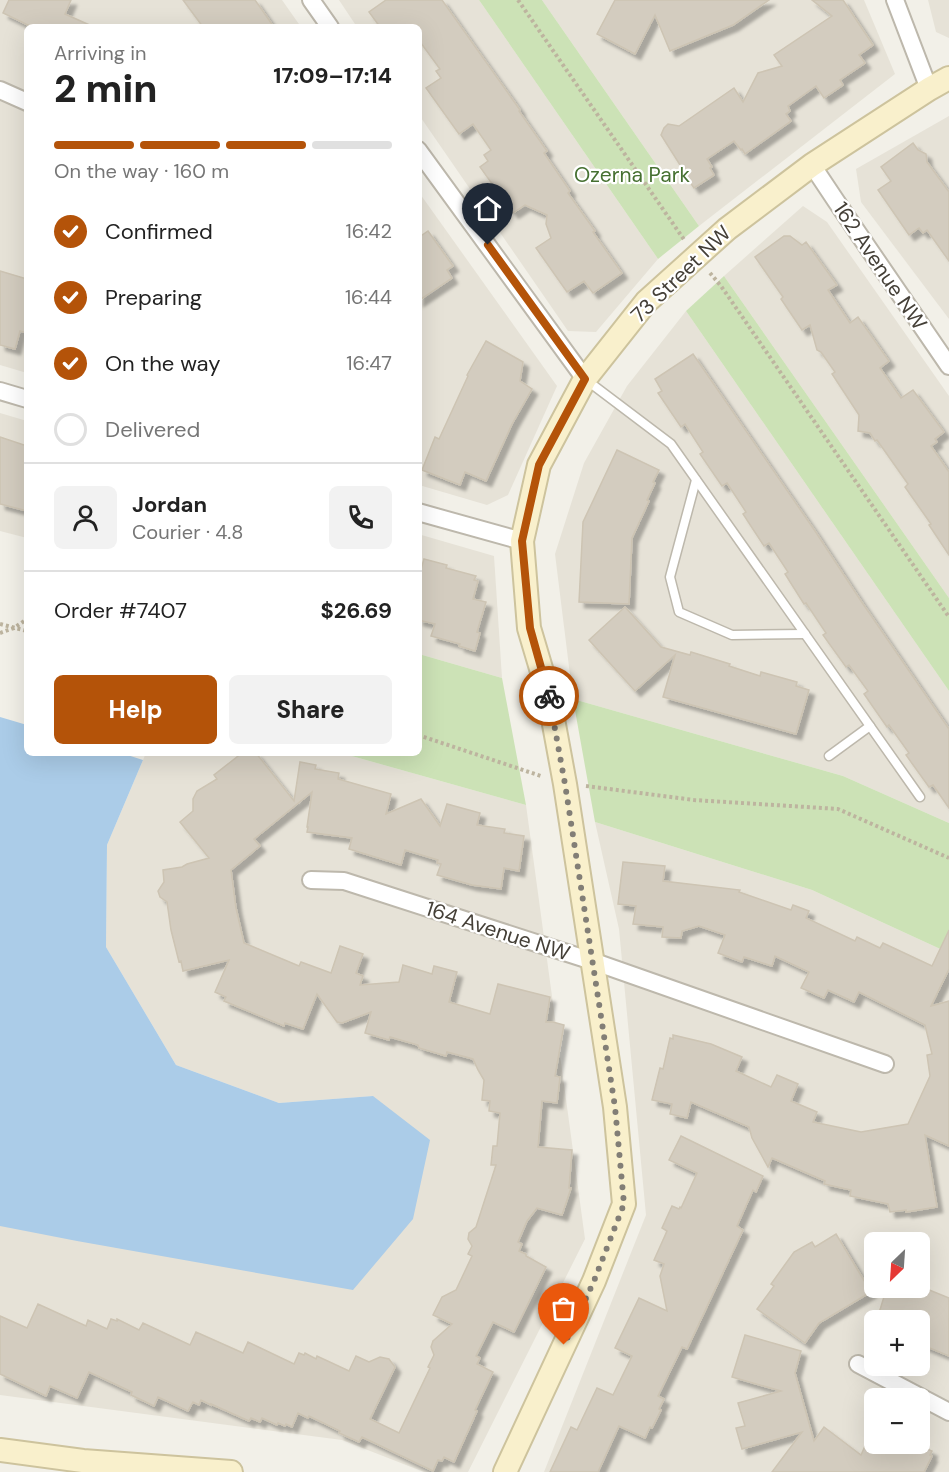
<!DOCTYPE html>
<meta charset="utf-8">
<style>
body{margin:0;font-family:"DM Sans",sans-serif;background:#f2f2f2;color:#222;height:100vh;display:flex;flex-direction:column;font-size:22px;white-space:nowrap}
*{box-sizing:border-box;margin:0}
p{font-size:20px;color:#767676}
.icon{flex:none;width:33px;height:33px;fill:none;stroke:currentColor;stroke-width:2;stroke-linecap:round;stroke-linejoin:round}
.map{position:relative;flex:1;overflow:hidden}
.drawer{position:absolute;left:24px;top:24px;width:398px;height:732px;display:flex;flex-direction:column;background:#fff;border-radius:9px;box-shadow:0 6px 24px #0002}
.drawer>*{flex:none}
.needle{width:39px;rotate:205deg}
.buttons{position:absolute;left:864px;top:1232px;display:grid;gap:12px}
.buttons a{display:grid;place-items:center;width:66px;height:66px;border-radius:9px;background:#fff;box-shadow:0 6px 24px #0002;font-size:30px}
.pin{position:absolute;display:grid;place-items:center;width:51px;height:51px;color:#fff;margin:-62px -26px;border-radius:50% 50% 50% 0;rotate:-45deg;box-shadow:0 0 6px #0007}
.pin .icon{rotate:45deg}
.courier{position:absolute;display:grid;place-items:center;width:60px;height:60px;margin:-30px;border:4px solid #b45309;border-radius:50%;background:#fff;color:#222;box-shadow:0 2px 8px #0007}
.overview em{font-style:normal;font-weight:800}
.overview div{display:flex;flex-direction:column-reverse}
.overview{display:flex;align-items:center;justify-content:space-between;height:102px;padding:0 30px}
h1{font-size:39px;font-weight:800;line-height:45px}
.bar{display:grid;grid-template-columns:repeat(4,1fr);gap:9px 6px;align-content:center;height:72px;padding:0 30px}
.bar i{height:8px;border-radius:4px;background:#e0e0e0}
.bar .on{background:#b45309}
.bar p{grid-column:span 4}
.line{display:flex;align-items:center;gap:15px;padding:0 30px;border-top:2px solid #e0e0e0}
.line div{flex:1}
.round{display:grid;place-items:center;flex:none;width:63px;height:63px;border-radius:9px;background:#f2f2f2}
ol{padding:0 30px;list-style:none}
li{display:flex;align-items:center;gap:18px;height:66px}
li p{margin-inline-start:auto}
li .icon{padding:6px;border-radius:50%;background:#b45309;color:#fff;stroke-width:4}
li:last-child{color:#767676}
li i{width:33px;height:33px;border:3px solid #e0e0e0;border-radius:50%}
.primary-button{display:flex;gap:12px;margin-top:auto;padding:12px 30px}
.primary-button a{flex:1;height:69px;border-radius:9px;background:#b45309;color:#fff;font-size:24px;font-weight:800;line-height:69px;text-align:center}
.primary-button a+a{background:#f2f2f2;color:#222}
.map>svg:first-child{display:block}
</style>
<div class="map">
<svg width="949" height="1472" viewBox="0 0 949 1472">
<defs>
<filter id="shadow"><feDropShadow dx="5.5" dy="5.5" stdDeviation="1.5" flood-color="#0004"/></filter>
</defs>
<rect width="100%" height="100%" fill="#f2f0e8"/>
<g fill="#e6e2d7" fill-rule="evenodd">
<path d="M0 0H282L301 27H27V373L0 365Z"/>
<path d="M339 0H479L658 259 596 332 568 331 419 115 418 27H357Z"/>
<path d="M542 0H864L895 74 699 226Z"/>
<path d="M928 0H949V38L936 32Z"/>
<path d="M949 116V319L861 202 856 169Z"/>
<path d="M418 191 557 386 508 495 487 505 419 485Z"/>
<path d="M803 206 827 222 949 396V598L724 276Z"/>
<path d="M686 311 949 691V823L843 776 573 699 555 554 584 463 627 386Z"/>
<path d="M0 413 27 421V538L0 531Z"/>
<path d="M418 534 494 556 502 678 419 654Z"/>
<path d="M146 753H341L526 805 585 1239 468 1472H424L342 1440 0 1395V1225L373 1096 279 1103 176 1065 106 947 107 845Z"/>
<path d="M595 822 812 890 949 953V1472H544L646 1215 619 929ZM874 1242H920V1287H874ZM874 1320H920V1365H874ZM874 1398H920V1443H874Z"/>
</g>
<g fill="#cce2b6">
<path d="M479 0H542L699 226 658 259Z"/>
<path d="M724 276 949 598V691L686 311Z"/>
<path d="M419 654 502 678 526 805 341 753H418Z"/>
<path d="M573 699 843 776 949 823V953L812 890 595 822Z"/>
</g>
<path fill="#abcce8" d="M0 717 27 725V753H121L143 760 107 845 106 947 176 1065 279 1103 373 1096 430 1140 413 1219 353 1290 77 1241 0 1226Z"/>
<g fill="#d3ccbf" stroke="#cdc4b3" stroke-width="1.5" filter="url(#shadow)">
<path d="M9 0H71L65 14 94 27H32L3 13Z"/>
<path d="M183 0H255L274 27H203Z"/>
<path d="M386 0H442L520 110 519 111 547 151 544 153 570 191 568 193 595 231 593 232 622 273 593 293 584 281 567 292 536 248 551 238 546 224 547 215 525 205 513 213 480 167 488 161 484 155 491 150 473 124 459 134 426 88 441 78 436 71 440 69 418 39V27H380L369 12Z"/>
<path d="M615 0H769L733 25 670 51 655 15 635 54 597 34Z"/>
<path d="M812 0H843L873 45 859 55 865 63 840 80 843 85 824 98 816 86 788 106 790 111 786 114 791 121 745 154 742 149 741 150 734 141 707 159 712 167 710 168 714 175 694 188 681 169 682 168 661 135 664 128 668 124 679 126 734 88 743 102 758 73 782 66 774 55 832 16Z"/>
<path d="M913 143 918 150 926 154 927 162 949 192V261L927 230 923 233 919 228 909 235 878 190 891 181 881 167Z"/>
<path d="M428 231 453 266 447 270 452 278 418 301V238Z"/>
<path d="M784 236H790L802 245 806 242 837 285 828 290 850 323 858 317 889 361 880 368 901 398 913 390 944 432 935 439 937 442 931 446 949 472V555L929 525 931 524 905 487 908 484 877 440 875 441 870 433 858 431 859 415 832 374 835 372 821 352 817 350 810 325 802 330 781 299 783 297 755 257Z"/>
<path d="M0 271 27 279V333L20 331 15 349 0 345Z"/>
<path d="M486 341 523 362 520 381 532 389 512 424 486 481 465 472 460 485 422 470 435 437 439 439 468 376 467 375Z"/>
<path d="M693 354 815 531 861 601 949 729V808L933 785 929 787 906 755 909 753 889 725 887 727 864 694 868 691 849 665 846 667 823 635 826 633 806 603 804 604 785 574 788 572 769 543 764 546 743 514 746 512 727 483 722 486 700 454 703 452 685 424 681 427 658 393 662 391 655 379Z"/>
<path d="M0 437 27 446V511L0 504Z"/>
<path d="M617 450 659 470 653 482 655 483 647 500 649 501 632 538 629 604 579 602 583 522Z"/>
<path d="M424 559 447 565 446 568 476 576 474 580 478 581 473 599 486 602 477 632 480 633 475 651 459 646 460 644 431 636 435 624 418 620V580Z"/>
<path d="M625 607 661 647 690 655 691 652 730 664 729 666 760 676 761 672 797 682 796 686 809 690 796 734 663 697 675 655 635 691 589 640Z"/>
<path d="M242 753H256L294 801 300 762 316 765 315 769 339 773 338 779 391 794 386 814 421 799 440 826 447 804 480 813 477 825 505 829 504 833 524 836 519 871 504 868 501 889 472 885 437 875 441 864 437 863 438 860 405 850 401 865 349 849 352 838 307 832 308 827H307L312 792 254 839 260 846 231 870 236 908 244 943 299 966 301 962 331 973 340 946 363 954 356 973 363 976 360 985 399 982 403 965 432 974 434 966 457 972 449 1002 490 1014 498 984 550 997 546 1022H553L564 1025 555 1076 560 1077 557 1103 542 1101 538 1147 572 1150 569 1188H571L562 1215 537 1208 527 1221 518 1242 522 1244 519 1251 526 1254V1256L546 1267 514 1332 493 1322 476 1356 480 1358 477 1364 493 1372 475 1410 477 1411 454 1462 444 1457 442 1461 438 1460 433 1471 362 1437 359 1442 339 1433 340 1431 309 1416 308 1418 298 1413 292 1427 286 1424 285 1426 278 1423 277 1425 262 1418 260 1422 251 1418 249 1421 211 1404V1405L201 1400 199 1405 193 1402 188 1411 158 1397 154 1406 131 1395 132 1392 89 1372 77 1398 50 1386 46 1396 0 1374V1316L27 1328 38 1304 86 1326 88 1320 107 1329 111 1319 117 1321V1319L139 1330 143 1323 190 1345 196 1332 243 1353 248 1342 294 1364 299 1353 304 1355 305 1353 316 1359 317 1356 349 1371 356 1356 369 1362 380 1357 389 1359 395 1367 370 1419 399 1433 430 1368 428 1367 434 1355 431 1347 433 1341 452 1324 433 1315 442 1297 456 1290 472 1256 468 1254 472 1246 468 1239 469 1233 476 1227 496 1165H491L493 1146H497L500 1113 489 1111 490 1101 482 1100 484 1080 478 1070 473 1059 447 1052 446 1056 419 1048 418 1045 390 1037 389 1040 365 1033 371 1012 342 1023 337 1022 317 994 303 1029 285 1023 284 1026 224 1001 226 997 215 992 229 960 183 971 181 961 179 962 171 930 167 902 160 897 158 891 164 882 163 870 182 867 187 864 209 858 180 822 193 811V799L197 791 217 779 214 775Z"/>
<path d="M623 862 665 866 663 881 740 890 739 892 791 910 793 905 809 911 806 918 855 941 857 937 880 948 883 943 932 966 949 930V969L931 1006 949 1001V1146L925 1135 937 1207 906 1212V1210L890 1212 888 1204 850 1196 851 1190 824 1184 825 1181 772 1158 768 1167 752 1138 749 1127 691 1102 687 1118 670 1114 672 1104 652 1100 660 1068 663 1069 670 1038 673 1039V1035L711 1044 742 1057 736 1071 771 1087 777 1075 798 1084 791 1101 817 1112 813 1122 861 1132 908 1124 930 1076 927 1055 932 1054 925 1025 859 992 854 1002 828 990 824 998 801 988 809 972 775 956 772 966 744 957 742 962 718 953 725 935 699 926 682 931 681 938 662 937 663 927 633 924 636 906 618 904Z"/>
<path d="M681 1136 763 1176 756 1192 753 1190 737 1226 743 1230 687 1349 682 1347 658 1396 664 1399 659 1409 661 1410 652 1428 650 1427 645 1438 619 1426 598 1472H550L571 1427 577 1430 597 1388 613 1395 632 1356 615 1348 639 1298 667 1311 660 1276 664 1264 654 1260 667 1231 662 1228 672 1206 679 1209 680 1207 681 1208 697 1173 669 1160Z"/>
<path d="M836 1234 871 1292 819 1323 805 1343 757 1309 774 1286 771 1284 794 1252 812 1242 815 1247Z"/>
<path d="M887 1287H922L949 1298V1356L920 1344V1320H899L879 1313Z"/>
<path d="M745 1335 801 1351 795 1373 814 1441 824 1427 861 1455 865 1446 870 1448 874 1438V1443H885L904 1452 908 1443H914L932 1451 930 1455 932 1456 924 1472H772L802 1432 742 1449 736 1428 745 1426 738 1403 781 1391 732 1377Z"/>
</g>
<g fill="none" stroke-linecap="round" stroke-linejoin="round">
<g stroke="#bdb8ac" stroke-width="11">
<g id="lane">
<path d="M585 379 671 444 920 797"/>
<path d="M696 480 670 577 679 612 732 635 805 634"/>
<path d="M829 756 870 726"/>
</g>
</g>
<g stroke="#bdb8ac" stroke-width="20">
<g id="street">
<path d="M311 0 330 27"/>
<path d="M895 0 929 89"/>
<path d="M0 90 27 102"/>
<path d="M418 150 585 379"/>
<path d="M812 165 836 201 949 366"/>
<path d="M0 391 27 399"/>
<path d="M418 512 522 541"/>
<path d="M311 880 344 881 592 961 885 1064"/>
<path d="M858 1364 949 1412"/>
</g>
</g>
<g stroke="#cdc39d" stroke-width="26">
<g id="secondary">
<path d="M0 1450 83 1461 231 1472"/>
<path d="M505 1472 594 1281 624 1204 615 1107 565 784 548 692 529 628 522 541 539 465 585 379 646 302 727 229 812 165 929 89 949 78"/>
</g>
</g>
<g stroke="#bdb49f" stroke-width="4" stroke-dasharray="3 3" stroke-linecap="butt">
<path d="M518 0 685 241"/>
<path d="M710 273 721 286 949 617"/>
<path d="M0 624 27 631"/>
<path d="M0 633 14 628 27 619"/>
<path d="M418 735 541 776"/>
<path d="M586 786 694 800 838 809 949 858"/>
</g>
<use href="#lane" stroke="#fff" stroke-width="8"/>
<use href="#street" stroke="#fff" stroke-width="16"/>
<use href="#secondary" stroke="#f9f0cc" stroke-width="22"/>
</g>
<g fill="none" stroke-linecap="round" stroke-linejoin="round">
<path stroke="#827e76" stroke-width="6" stroke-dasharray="0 10.8" d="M549 696 565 784 615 1107 624 1204 594 1281 564 1345"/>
<path stroke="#b45309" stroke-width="8" d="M488 245 585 379 539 465 522 541 530 628 549 696"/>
</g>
<g text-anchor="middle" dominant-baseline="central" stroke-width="4.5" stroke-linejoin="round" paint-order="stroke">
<g font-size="21" fill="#467031" stroke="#fff">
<text x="632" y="175">Ozerna Park</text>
</g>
<g font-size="21" fill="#454038" stroke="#fff">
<text transform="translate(880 266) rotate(56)">162 Avenue NW</text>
<text transform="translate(681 274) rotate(-44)">73 Street NW</text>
<text transform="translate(498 931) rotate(18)">164 Avenue NW</text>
</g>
</g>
</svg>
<div class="buttons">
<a><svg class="needle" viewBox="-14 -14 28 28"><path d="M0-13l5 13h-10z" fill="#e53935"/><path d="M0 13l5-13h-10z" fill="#767676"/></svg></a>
<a>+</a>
<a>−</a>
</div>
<div class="pin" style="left:564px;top:1345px;background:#ea580c"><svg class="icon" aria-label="bag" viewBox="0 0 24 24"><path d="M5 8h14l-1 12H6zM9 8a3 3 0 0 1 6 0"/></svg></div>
<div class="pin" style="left:488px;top:245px;background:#1f2937"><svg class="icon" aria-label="home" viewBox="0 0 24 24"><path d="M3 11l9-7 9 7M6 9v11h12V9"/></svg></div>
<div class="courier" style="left:549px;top:696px"><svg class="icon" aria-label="bike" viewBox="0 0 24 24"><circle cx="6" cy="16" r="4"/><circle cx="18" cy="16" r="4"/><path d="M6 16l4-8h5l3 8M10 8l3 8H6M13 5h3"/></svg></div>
<section class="drawer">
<div class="overview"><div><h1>2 min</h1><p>Arriving in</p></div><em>17:09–17:14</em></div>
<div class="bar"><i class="on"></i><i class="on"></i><i class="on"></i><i></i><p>On the way · 160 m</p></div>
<ol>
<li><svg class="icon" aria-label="check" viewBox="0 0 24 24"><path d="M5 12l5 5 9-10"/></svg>Confirmed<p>16:42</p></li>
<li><svg class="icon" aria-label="check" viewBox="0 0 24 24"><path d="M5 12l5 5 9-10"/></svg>Preparing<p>16:44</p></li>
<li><svg class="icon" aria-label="check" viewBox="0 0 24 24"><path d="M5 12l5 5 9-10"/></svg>On the way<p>16:47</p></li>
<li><i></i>Delivered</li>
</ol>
<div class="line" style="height:108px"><a class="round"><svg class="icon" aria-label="person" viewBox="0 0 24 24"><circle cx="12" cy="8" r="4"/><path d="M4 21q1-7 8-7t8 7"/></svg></a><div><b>Jordan</b><p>Courier · 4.8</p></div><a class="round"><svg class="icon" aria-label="phone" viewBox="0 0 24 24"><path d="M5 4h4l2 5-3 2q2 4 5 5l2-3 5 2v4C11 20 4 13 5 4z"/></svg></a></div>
<div class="line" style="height:78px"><div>Order #7407</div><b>$26.69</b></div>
<div class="primary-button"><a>Help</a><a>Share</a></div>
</section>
</div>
